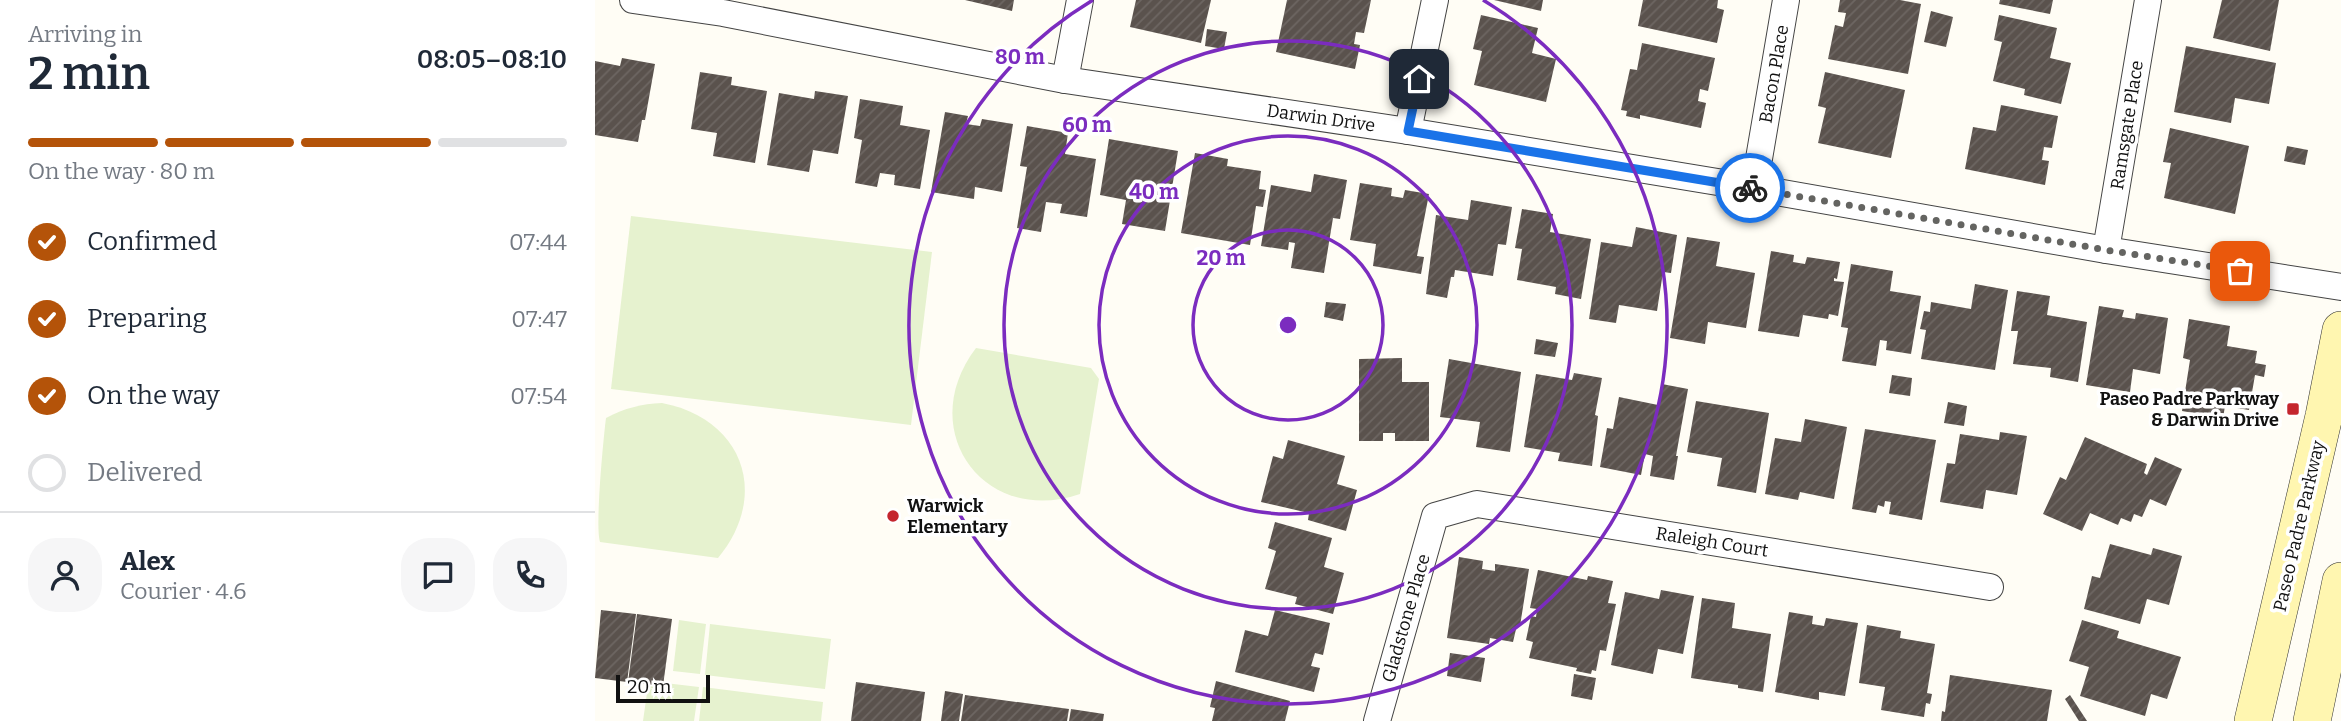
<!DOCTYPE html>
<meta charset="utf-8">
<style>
body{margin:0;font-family:Bitter,serif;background:#f6f6f7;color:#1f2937;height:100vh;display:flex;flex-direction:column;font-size:26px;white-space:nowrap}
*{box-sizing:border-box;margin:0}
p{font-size:23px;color:#747a83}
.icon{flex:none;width:38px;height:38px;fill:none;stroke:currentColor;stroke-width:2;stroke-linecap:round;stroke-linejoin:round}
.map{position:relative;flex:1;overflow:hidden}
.drawer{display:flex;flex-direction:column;background:#fff;width:595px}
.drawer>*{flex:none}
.scale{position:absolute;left:21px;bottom:18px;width:94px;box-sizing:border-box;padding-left:7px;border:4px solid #111;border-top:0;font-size:19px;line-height:24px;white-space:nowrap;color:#111;-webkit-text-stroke:5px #fff;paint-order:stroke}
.pin{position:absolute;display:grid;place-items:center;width:60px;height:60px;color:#fff;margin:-30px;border-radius:14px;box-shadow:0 4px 10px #0006}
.courier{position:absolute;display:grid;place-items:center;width:70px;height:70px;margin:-35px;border:5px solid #1a73e8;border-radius:50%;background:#fff;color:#222;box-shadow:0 2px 9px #0007}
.head em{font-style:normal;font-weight:600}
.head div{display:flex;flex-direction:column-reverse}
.head{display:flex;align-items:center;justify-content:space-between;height:119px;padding:0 28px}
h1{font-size:46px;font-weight:600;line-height:52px}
.bar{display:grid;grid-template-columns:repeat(4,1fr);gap:10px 7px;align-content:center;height:84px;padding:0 28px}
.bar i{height:9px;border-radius:5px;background:#e0e1e3}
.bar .active{background:#b45309}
.bar p{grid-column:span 4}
.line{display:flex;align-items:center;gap:18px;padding:0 28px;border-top:2px solid #e0e1e3}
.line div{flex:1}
.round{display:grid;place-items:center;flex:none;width:74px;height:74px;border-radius:28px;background:#f6f6f7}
ol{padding:0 28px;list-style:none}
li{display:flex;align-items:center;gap:21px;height:77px}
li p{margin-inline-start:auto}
li .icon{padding:7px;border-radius:50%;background:#b45309;color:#fff;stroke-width:4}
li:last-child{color:#747a83}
li i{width:38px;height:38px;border:4px solid #e0e1e3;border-radius:50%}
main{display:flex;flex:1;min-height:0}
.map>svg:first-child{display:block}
</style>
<main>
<section class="drawer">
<div class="head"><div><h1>2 min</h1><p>Arriving in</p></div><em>08:05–08:10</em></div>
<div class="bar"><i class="active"></i><i class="active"></i><i class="active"></i><i></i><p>On the way · 80 m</p></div>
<ol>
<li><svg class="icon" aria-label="check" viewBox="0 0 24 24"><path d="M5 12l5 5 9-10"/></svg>Confirmed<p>07:44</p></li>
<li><svg class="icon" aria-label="check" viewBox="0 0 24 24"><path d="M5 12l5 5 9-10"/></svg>Preparing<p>07:47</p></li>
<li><svg class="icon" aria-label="check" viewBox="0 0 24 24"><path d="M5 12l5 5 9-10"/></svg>On the way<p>07:54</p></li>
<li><i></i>Delivered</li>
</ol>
<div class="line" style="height:126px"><a class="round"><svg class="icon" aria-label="person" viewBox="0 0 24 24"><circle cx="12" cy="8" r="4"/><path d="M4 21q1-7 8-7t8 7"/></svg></a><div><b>Alex</b><p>Courier · 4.6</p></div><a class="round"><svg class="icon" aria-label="chat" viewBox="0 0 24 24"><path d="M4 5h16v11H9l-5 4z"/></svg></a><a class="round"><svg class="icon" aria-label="phone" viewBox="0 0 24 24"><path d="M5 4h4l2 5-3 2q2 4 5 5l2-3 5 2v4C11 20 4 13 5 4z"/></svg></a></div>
</section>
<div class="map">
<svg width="1746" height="721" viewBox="0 0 1746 721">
<defs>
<pattern id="building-hatch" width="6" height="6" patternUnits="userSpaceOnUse" patternTransform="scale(1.75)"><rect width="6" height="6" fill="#5a524d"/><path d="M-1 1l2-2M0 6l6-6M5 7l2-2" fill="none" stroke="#6d6662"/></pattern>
</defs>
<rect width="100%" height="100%" fill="#fffdf5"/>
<g fill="#e6f2cf">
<path d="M36 216 337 252 316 425 16 389Z"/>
<path d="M381 348 496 368 504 379 485 494C388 527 319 429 381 348Z"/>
<path d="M67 403C147 418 176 494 123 558L5 542C0 526 8 442 11 418 30 408 46 404 67 403Z"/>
<path d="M84 620 111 624 105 674 78 671Z"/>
<path d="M115 624 236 639 230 689 110 675Z"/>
<path d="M70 683 104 687 99 721H48L53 686 69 688Z"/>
<path d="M108 687 228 702 226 721H104Z"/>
</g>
<g fill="url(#building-hatch)">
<path d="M370 0H419L417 11Z"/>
<path d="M541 0H616L606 43 535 27Z"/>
<path d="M692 0H776L769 33 761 32 759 44 765 45 760 69 681 52Z"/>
<path d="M899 0H948L946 11Z"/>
<path d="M1048 0H1123L1122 8 1129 10 1122 43 1043 26Z"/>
<path d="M1245 0H1305L1326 4 1313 74 1233 59 1240 25 1248 27 1251 13 1243 12Z"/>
<path d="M1405 0H1458L1455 14 1404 4Z"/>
<path d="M1627 0H1684L1675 51 1618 38Z"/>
<path d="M1336 11 1358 17 1351 47 1329 42Z"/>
<path d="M886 15 943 28 937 53 961 59 951 102 879 85 887 51 878 49Z"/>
<path d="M1404 15 1462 28 1455 58 1476 63 1466 104 1429 95 1430 89 1398 81 1407 42 1399 40Z"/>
<path d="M612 29 632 32 629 49 610 46Z"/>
<path d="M1047 43 1120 58 1113 91 1105 89 1103 101 1111 103 1106 128 1045 115V119L1031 116 1032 111 1026 110 1035 69 1042 70Z"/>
<path d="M1591 46 1681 63 1674 104 1640 98 1636 123 1579 112Z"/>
<path d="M27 58 60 64 50 120H47L43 142 0 135V61L25 66Z"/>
<path d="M105 72 137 77 136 85 172 91 160 163 118 156 122 133 96 129Z"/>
<path d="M1230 72 1310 90 1296 158 1223 143 1231 108 1223 106Z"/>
<path d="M220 91 253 96 243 154 218 150 214 172 172 165 184 93 219 99Z"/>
<path d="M265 99 308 106 305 125 335 130 325 189 299 185 300 175 285 173 282 187 260 183 267 140 259 138Z"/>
<path d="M1406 105 1463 116 1457 148 1449 147 1447 160 1454 161 1450 185 1370 169 1378 127 1401 131Z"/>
<path d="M350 112 373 116 371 124 385 126 387 119 418 124 407 192 380 187 379 199 336 192Z"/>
<path d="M432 126 473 133 470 154 501 159 492 217 465 213 467 204 451 202 446 232 422 228 432 167 425 166Z"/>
<path d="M1575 128 1654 146 1640 214 1569 198 1576 163 1568 162Z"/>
<path d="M514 139 583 151 570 231 527 224 531 200 505 195Z"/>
<path d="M1692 146 1713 150 1710 165 1689 161Z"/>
<path d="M600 153 633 159 632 166 666 171 664 189 671 190 668 207 661 206 655 245 586 233Z"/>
<path d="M719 174 752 180 745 219 738 218 729 273 696 268 700 243 694 242 693 250 666 246 676 185 716 192Z"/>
<path d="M765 183 797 188 796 196 808 198 810 190 834 194 822 256 829 257 826 274 778 266 781 244 755 240Z"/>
<path d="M876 200 917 207 911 245 903 244 898 276 860 270 859 277H856L852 298 831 294 841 215 873 220Z"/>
<path d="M927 209 958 214 955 232 996 239 986 299 960 294 961 287 922 280 927 249 920 248Z"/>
<path d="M1041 227 1082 235 1076 273 1068 272 1062 311 1024 305 1021 323 994 319 1006 242 1037 247Z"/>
<path d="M1092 237 1125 242 1121 266 1160 273 1151 328 1113 322 1110 344 1075 338Z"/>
<path d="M1176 251 1199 255 1198 262 1210 264 1212 257 1245 262 1242 279 1239 278V281L1249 282 1243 316 1234 314 1233 319 1208 315 1204 337 1163 331Z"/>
<path d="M1256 264 1298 271 1295 291 1326 296 1316 354 1291 350 1292 341 1285 340 1281 366 1247 361 1253 328 1246 327Z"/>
<path d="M1380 284 1413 290 1400 370 1326 359 1331 330 1325 329 1329 311 1335 312 1336 302 1376 309Z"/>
<path d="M1422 291 1455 296 1452 315 1492 322 1483 382 1455 377 1456 368 1418 364 1423 331H1416Z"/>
<path d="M731 302 751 304 748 321 729 317Z"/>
<path d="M1504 306 1529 310 1527 317 1540 319 1541 313 1573 318 1565 374 1538 369 1535 392 1491 385Z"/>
<path d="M1594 319 1635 326 1632 346 1662 351 1660 363 1671 365 1669 377 1660 375 1654 410 1630 406 1628 418 1587 411 1595 360 1588 358Z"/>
<path d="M941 339 963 343 960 357 939 354Z"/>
<path d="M807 358V382H834V441H800V433H788V441H764V359Z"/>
<path d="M854 359 926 372 915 452 881 447 885 422 845 417Z"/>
<path d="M979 373 1007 378 1000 415 1003 416 997 466 963 461 965 453 929 447 941 374 977 380Z"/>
<path d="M1297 375 1317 378 1315 396 1294 393Z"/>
<path d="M1067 384 1093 389 1081 456H1083L1079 480 1055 476 1058 456 1050 454 1046 475 1005 467 1012 428 1018 429 1024 397 1063 405Z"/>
<path d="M1101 401 1174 413 1161 493 1122 486 1127 458 1092 452Z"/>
<path d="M1353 402 1372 406 1369 426 1349 423Z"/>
<path d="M1210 419 1252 427 1239 499 1205 492 1203 500 1170 494 1180 438 1206 442Z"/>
<path d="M1270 429 1341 440 1327 520 1294 514 1296 502 1290 501 1289 507 1283 505 1281 513 1257 509Z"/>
<path d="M1405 432 1432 436 1422 495 1391 490 1388 509 1345 502 1352 463 1360 464 1365 434 1404 440Z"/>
<path d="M1490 437 1552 464 1549 473 1552 475 1560 457 1587 469 1571 506 1555 499 1547 517 1539 514 1536 522 1526 518 1523 525 1495 513 1487 531 1448 514 1465 477 1471 480Z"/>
<path d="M693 440 750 456 742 484 762 490 751 531 713 520 714 513 666 502 678 456 688 459Z"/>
<path d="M680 522 737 538 729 567 749 573 738 614 700 604 702 597 670 589 681 551 673 548Z"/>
<path d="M1515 544 1556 555 1558 548 1587 556 1574 605 1552 599 1545 624 1489 609 1497 576 1505 578Z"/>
<path d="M864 557 888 561 887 569 900 571V564L934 569 925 626 922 625 918 642 895 638 894 644 852 638Z"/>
<path d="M943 570 992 580 993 576 1018 581 1013 603 1021 604 1011 651 1005 650 1001 671 997 670 996 674 981 671 982 668 934 658 938 642 931 640 936 616 941 617 942 609 935 608Z"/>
<path d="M1066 590 1099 596 1088 654 1063 649 1058 674 1016 665 1030 592 1064 599Z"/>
<path d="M1107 598 1140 603 1137 628 1176 634 1168 692 1143 688V685L1096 678Z"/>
<path d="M6 610 41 614 32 682 0 678Z"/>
<path d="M680 610 735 623 728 655 720 653 716 666 725 668 719 692 640 672 650 630 673 636Z"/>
<path d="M1194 612 1218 616 1217 624 1229 626 1231 618 1263 623 1250 696 1224 692V700L1180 692Z"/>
<path d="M42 614 77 619 68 686 33 682Z"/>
<path d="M1487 620 1524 631 1522 638 1586 657 1572 699 1556 694 1550 716 1485 696 1494 667 1474 661Z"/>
<path d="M1272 625 1306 631 1305 638 1340 644 1332 693 1337 694 1335 704 1331 703 1329 717 1286 710 1290 687 1264 683Z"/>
<path d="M855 653 890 658 886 682 852 676Z"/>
<path d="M979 674 1001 678 997 700 976 696Z"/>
<path d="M1355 675 1457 690 1452 721H1346L1347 711 1350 712Z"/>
<path d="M621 681 695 701 690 721H617L620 708 615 707Z"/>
<path d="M261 682 330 692 326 721H256Z"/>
<path d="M350 691 368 694 364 721H346Z"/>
<path d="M370 695 474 709 472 721H366Z"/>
<path d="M1475 695 1492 721H1484L1470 699Z"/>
<path d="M476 709 509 714 508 721H474Z"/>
</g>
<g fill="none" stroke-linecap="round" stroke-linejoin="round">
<g stroke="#444" stroke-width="28">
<g id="street">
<path d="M38 0 128 13 470 80 813 131 1159 188 1511 250 1746 287"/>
<path d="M470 80 485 0"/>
<path d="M813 131 840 0"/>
<path d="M1159 188 1191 0"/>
<path d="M1511 250 1553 0"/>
<path d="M782 721 840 516 882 504 1395 587"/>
</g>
</g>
<g stroke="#333" stroke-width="38">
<g id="secondary">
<path d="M1658 721 1729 416 1746 330"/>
<path d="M1717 721 1746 581"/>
</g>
</g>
<use href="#street" stroke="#fff" stroke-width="26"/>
<use href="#secondary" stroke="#fff6b0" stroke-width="37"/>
</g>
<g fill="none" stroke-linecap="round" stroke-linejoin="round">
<path stroke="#646461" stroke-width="7" stroke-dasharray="0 12.6" d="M1155 188 1511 250 1645 271"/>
<path stroke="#1a73e8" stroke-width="9" d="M824 79 813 131 1155 188"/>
</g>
<g fill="none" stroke="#7b2cbf" stroke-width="3.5">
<circle cx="693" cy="325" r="95"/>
<circle cx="693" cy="325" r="189"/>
<circle cx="693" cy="325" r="284"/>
<path d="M888 0A379 379 0 1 1 498 0"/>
</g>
<g fill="#c4262e" stroke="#fff" stroke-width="2.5">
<rect x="1691" y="402" width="14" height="14" rx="3.5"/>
<circle cx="298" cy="516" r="7"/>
</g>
<g text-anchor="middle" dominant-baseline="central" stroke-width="7" stroke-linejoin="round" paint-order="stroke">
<g font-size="18" fill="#111" stroke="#fff">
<text transform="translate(1179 74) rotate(-80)">Bacon Place</text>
<text transform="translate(726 118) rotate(8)">Darwin Drive</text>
<text transform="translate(1532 125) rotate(-81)">Ramsgate Place</text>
<text transform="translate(1704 526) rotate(-77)">Paseo Padre Parkway</text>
<text transform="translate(1117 542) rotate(9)">Raleigh Court</text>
<text transform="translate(811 618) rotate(-74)">Gladstone Place</text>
</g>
<g font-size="18" font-weight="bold" fill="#111" stroke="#fff" text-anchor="end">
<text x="1684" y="399">Paseo Padre Parkway<tspan x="1684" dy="21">&amp; Darwin Drive</tspan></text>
<text x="312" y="506" text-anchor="start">Warwick<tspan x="312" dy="21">Elementary</tspan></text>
</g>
</g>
<circle cx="693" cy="325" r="10" fill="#7b2cbf" stroke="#fff" stroke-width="3.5"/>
<g font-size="21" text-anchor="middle" font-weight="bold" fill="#7b2cbf" stroke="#fff" stroke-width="7" stroke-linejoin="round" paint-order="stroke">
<text x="425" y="64">80 m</text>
<text x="492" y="132">60 m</text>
<text x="559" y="199">40 m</text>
<text x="626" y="265">20 m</text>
</g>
</svg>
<div class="scale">20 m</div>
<div class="pin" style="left:1645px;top:271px;background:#ea580c"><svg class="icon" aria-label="bag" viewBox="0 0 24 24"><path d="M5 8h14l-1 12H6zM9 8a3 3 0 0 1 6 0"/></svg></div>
<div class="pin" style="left:824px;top:79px;background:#1f2937"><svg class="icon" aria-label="home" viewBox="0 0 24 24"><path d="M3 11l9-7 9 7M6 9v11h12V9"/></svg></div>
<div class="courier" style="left:1155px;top:188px"><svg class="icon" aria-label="bike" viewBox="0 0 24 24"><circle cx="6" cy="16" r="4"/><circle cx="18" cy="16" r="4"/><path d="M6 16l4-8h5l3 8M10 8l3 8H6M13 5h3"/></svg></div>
</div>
</main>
